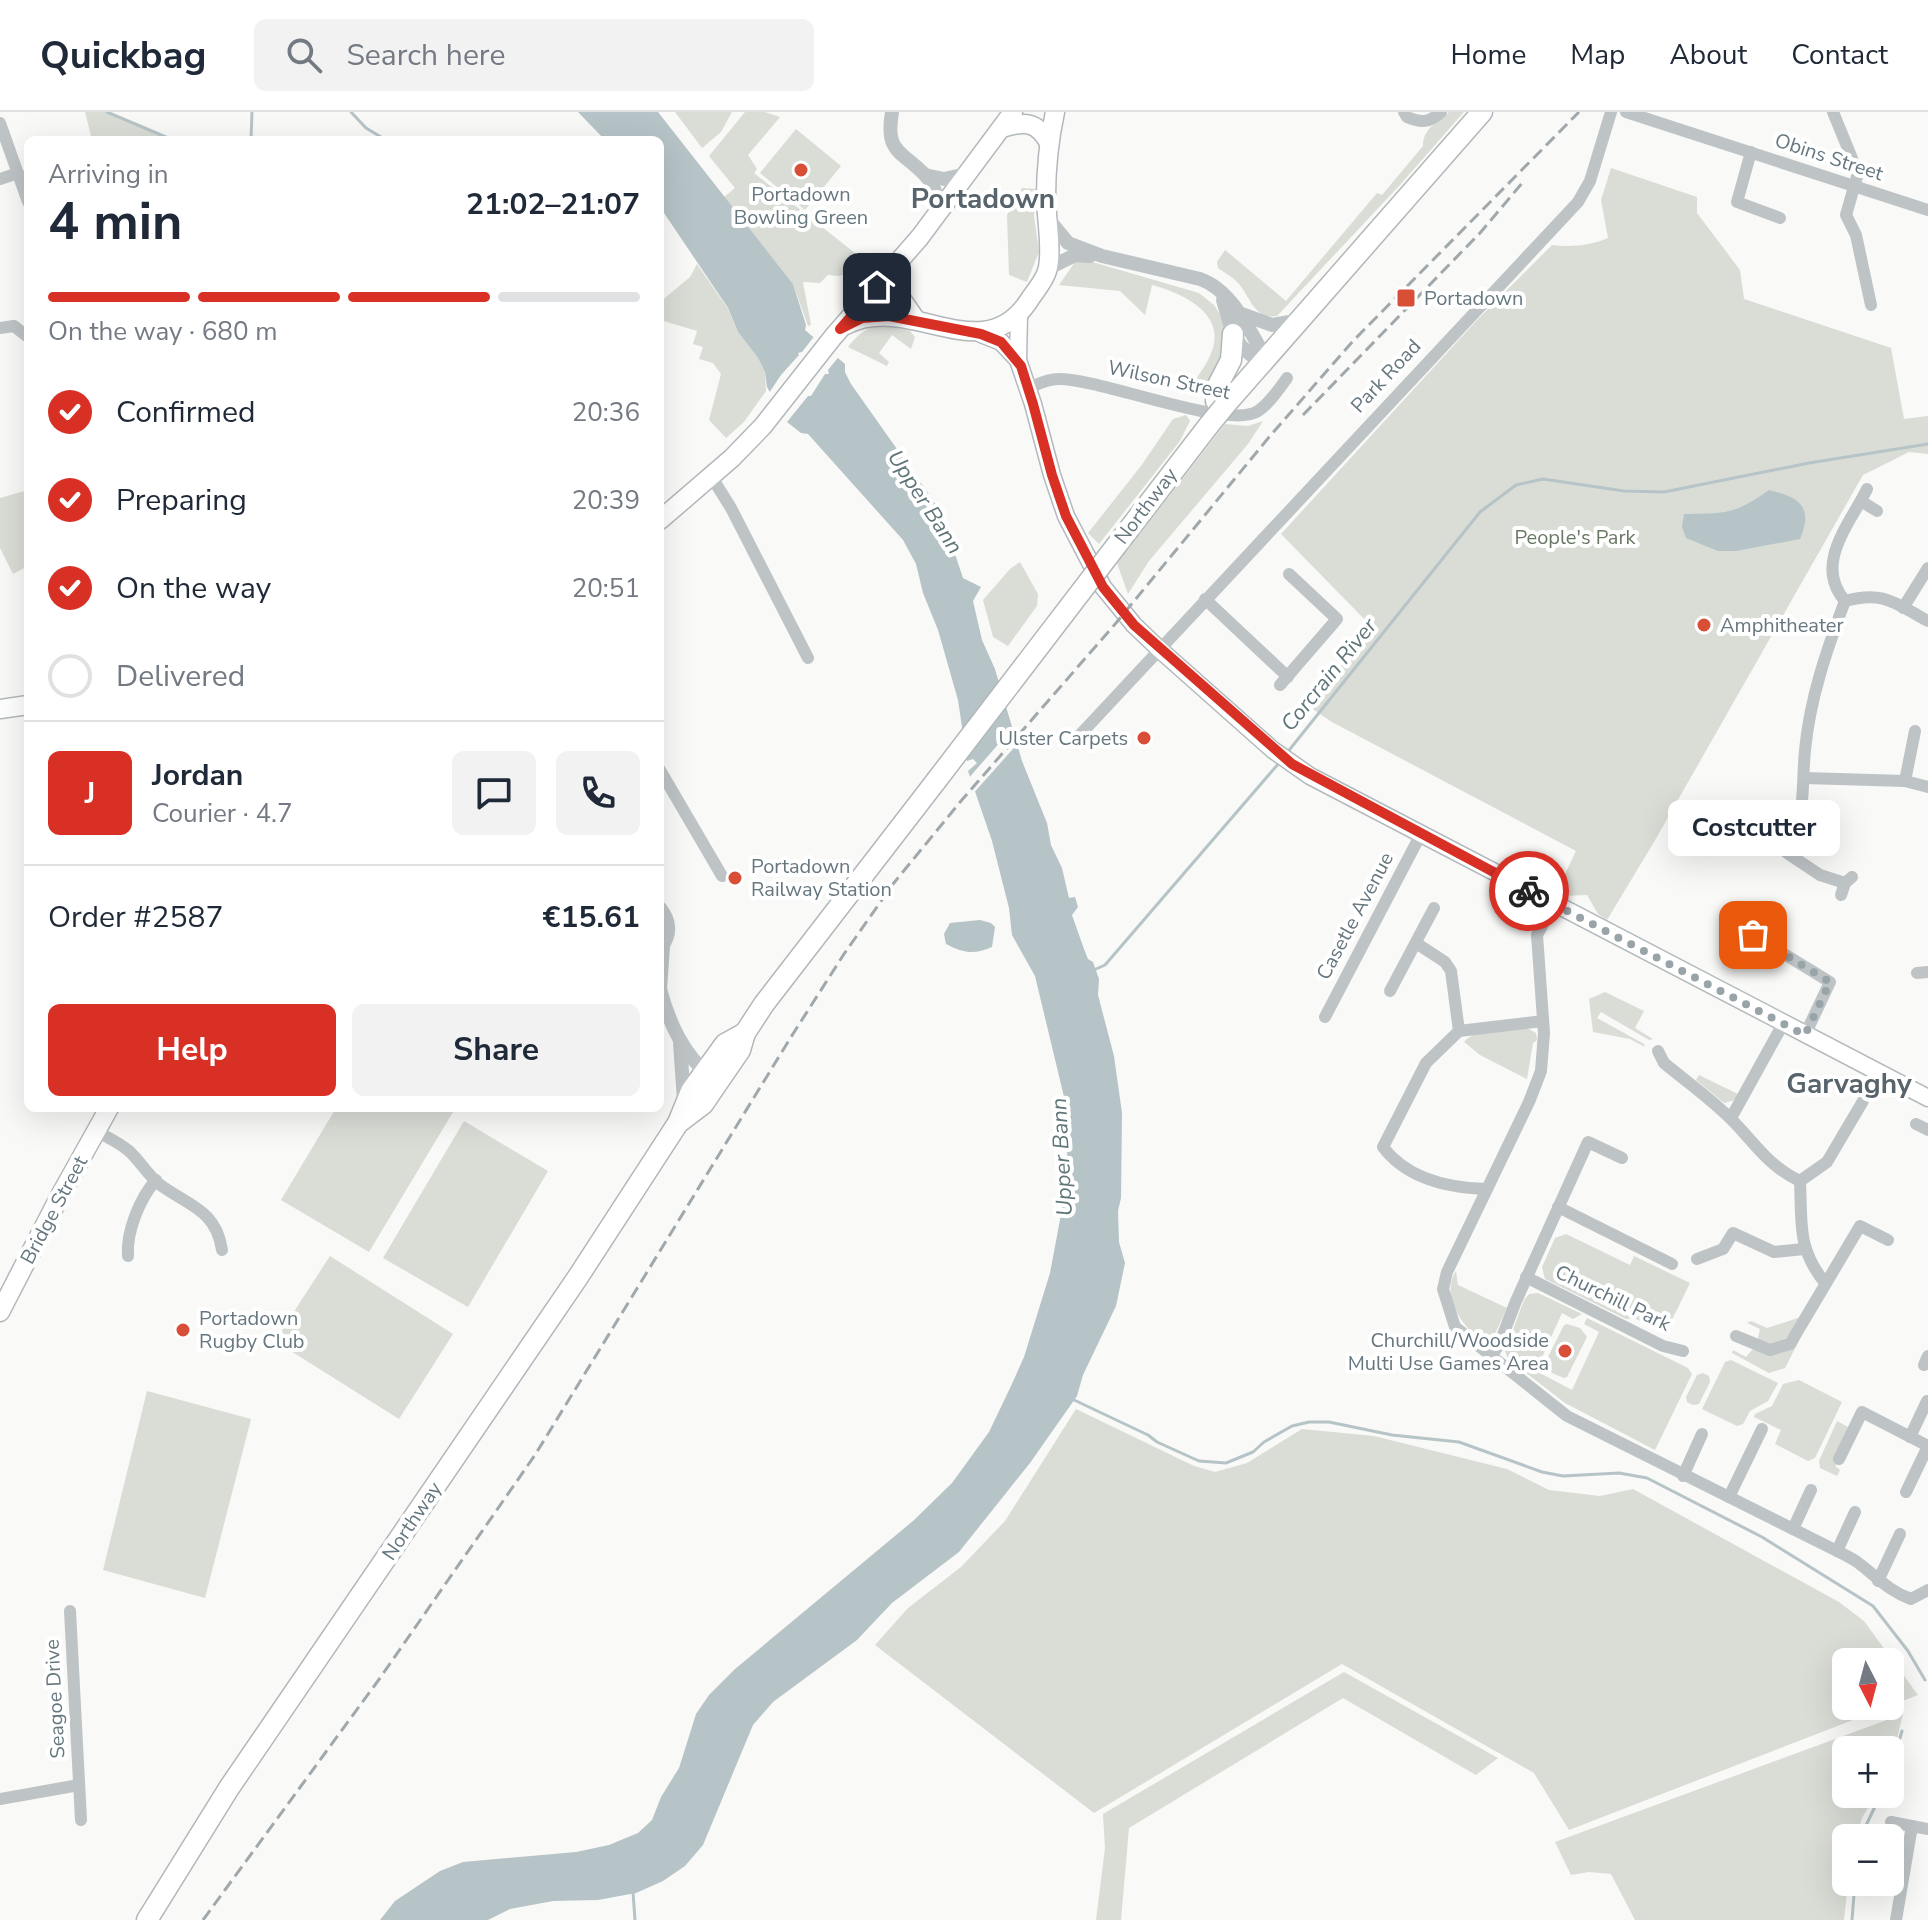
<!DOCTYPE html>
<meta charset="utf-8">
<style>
body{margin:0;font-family:"Nunito Sans",sans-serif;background:#f2f2f3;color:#1f2937;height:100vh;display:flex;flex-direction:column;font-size:30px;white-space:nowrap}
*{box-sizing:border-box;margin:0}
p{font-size:26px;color:#747a83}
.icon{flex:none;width:44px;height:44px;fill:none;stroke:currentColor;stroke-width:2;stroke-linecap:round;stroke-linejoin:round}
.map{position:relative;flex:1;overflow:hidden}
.side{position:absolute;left:24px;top:24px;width:640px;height:976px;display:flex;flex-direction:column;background:#fff;border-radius:12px;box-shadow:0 8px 32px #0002}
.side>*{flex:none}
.needle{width:52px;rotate:174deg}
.fabs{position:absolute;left:1832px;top:1536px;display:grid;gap:16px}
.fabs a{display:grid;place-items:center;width:72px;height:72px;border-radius:12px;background:#fff;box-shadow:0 8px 32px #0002;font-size:40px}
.pin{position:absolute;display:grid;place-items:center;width:68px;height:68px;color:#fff;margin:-34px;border-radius:16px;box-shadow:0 4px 12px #0006}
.courier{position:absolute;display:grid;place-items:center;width:80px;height:80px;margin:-40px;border:6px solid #d93025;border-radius:50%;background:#fff;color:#222;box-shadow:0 2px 10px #0007}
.bubble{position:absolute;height:56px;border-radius:12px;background:#fff;box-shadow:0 8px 32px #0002;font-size:26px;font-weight:700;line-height:56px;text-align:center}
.head em{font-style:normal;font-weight:700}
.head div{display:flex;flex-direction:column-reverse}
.head{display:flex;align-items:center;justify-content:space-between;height:136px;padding:0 24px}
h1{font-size:52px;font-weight:700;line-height:60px}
.bar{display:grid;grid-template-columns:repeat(4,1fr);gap:12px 8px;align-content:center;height:96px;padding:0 24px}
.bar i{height:10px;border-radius:6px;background:#e0e1e3}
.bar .selected{background:#d93025}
.bar p{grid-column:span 4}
.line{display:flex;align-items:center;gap:20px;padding:0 24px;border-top:2px solid #e0e1e3}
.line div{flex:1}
.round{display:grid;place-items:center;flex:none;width:84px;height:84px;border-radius:12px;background:#f2f2f3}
ol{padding:0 24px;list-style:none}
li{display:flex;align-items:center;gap:24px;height:88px}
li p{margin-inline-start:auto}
li .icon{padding:8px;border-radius:50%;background:#d93025;color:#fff;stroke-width:4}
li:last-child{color:#747a83}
li i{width:44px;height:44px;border:4px solid #e0e1e3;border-radius:50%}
.cta{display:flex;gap:16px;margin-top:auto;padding:16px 24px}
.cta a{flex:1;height:92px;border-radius:12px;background:#d93025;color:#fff;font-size:32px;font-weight:700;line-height:92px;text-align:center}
.cta a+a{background:#f2f2f3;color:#1f2937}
header{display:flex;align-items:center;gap:48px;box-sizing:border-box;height:112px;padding:0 40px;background:#fff;border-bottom:2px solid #e0e1e3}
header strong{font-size:38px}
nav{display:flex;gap:44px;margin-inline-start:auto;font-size:28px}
.search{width:560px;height:72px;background:#f2f2f3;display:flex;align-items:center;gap:20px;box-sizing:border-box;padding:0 28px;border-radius:12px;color:#747a83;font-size:30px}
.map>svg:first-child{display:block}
</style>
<header>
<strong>Quickbag</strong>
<div class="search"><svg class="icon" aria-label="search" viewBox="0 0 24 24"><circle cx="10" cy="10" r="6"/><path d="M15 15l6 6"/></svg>Search here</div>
<nav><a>Home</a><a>Map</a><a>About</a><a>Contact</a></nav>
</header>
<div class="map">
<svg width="1928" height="1808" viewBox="0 0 1928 1808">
<rect width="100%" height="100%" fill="#f9f9f7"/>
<g fill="#d9ddd6">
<path d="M85 0H107L173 28H92Z"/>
<path d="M675 0H732L721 20 702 36Z"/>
<path d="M745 0H765L780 5 748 43 757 57 754 61 875 157 865 164 856 162 853 156 840 164 828 163 820 171 803 170 811 213 808 214 793 172 724 85 735 76 709 44Z"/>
<path d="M1449 0H1464L1399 74 1277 204C1255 208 1251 187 1239 172 1233 165 1225 161 1218 156L1217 150 1225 138 1286 189 1377 81 1382 83 1423 34C1423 15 1438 11 1449 0Z"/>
<path d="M796 17 841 54 805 98 760 61Z"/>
<path d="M1611 56 1697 85V101L1740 158 1744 187 1891 236 1904 307 1928 304V342L1909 340 1863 363 1654 730 1607 808 1598 802 1587 783 1563 784 1556 781 1576 739 1332 610 1308 594 1372 515 1281 422 1478 207 1552 133C1572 135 1589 134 1608 126L1601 88Z"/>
<path d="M1022 76 1037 77 1034 103 1039 140 1027 170 1009 163 1007 103Z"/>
<path d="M1089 149 1199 181 1214 193 1225 210 1229 224 1214 275 1206 286 1190 277C1196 266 1205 255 1210 244 1230 203 1183 181 1152 173L1145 203 1120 179 1059 173 1075 150Z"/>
<path d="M697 152 728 197 738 220 758 246 765 260 766 279 744 310 726 326 709 308 721 262 713 251 699 247 703 235 693 232 697 219 664 209 660 222V190L690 165Z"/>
<path d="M884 213 910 219 915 225 911 237 892 223 879 241 889 250 887 254 848 235C858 222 868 214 884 213Z"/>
<path d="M1186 303 1190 309 1180 329 1099 432 1088 421 1141 354 1173 307Z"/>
<path d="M1263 309 1248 332 1149 449 1128 482 1117 451 1225 312 1248 314Z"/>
<path d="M28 378V454L13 462 0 436V386Z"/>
<path d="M1020 450 1038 482 1037 494 1008 534 993 525 983 488 1010 457Z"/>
<path d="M1605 880 1644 899 1635 916 1653 927 1649 928 1601 900 1597 906 1644 932 1645 935 1630 927 1593 920 1589 887Z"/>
<path d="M1527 916 1536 921 1537 928 1533 931 1527 967 1480 943 1464 930C1475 916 1509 918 1527 916Z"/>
<path d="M1699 963 1738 982 1735 988 1724 991 1696 968Z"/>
<path d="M336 996H446L453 1000 369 1140 281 1088Z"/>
<path d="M464 1009 548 1059 468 1195 383 1146Z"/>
<path d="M1566 1122 1630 1153 1634 1144 1690 1171 1665 1222 1634 1206 1626 1207 1545 1167 1542 1155 1555 1126Z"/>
<path d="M330 1144 453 1222 399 1307 275 1229Z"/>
<path d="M1456 1159 1458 1173 1507 1196 1493 1226 1481 1228C1462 1215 1440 1182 1456 1159Z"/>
<path d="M1538 1181 1582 1202 1573 1207 1562 1201 1536 1259 1572 1278 1599 1220 1584 1212 1587 1206 1688 1256 1692 1262 1655 1338 1565 1291 1508 1247 1505 1239 1524 1188 1529 1182Z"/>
<path d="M1798 1206 1801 1207C1792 1222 1776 1245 1758 1226L1760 1217 1747 1211 1751 1209 1767 1216Z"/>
<path d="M1567 1212 1580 1216 1587 1225 1567 1265 1564 1266 1552 1261 1544 1253 1564 1213Z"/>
<path d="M1801 1225 1785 1256 1769 1261 1732 1241 1733 1238 1746 1245 1753 1237Z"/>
<path d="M1731 1248 1778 1271 1768 1289 1750 1299 1743 1312 1737 1314 1702 1297 1725 1250Z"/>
<path d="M1703 1261 1709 1264 1710 1270 1699 1292 1693 1293 1687 1290 1686 1285 1697 1263Z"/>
<path d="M1799 1268 1842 1290 1815 1346 1808 1349 1775 1332 1781 1318 1754 1305 1755 1302 1772 1294 1783 1272Z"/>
<path d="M147 1279 251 1307 205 1486 103 1458Z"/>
<path d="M1076 1297 1194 1354 1215 1360 1247 1351 1302 1317 1374 1324 1507 1357 1549 1378 1600 1384 1633 1377 1839 1490 1864 1509 1918 1583 1890 1594V1550H1846V1594H1889L1569 1718 1534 1661 1342 1552 1094 1701 875 1533 908 1496 961 1455 1005 1409Z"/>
<path d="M1837 1309 1848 1315 1835 1347 1836 1355 1840 1358 1837 1364 1820 1356 1819 1349Z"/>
<path d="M1344 1560 1498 1646 1476 1663 1343 1586 1129 1716 1121 1808H1096L1105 1736 1103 1702Z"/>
<path d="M1903 1602 1893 1643 1890 1644V1638H1846V1682H1876L1862 1706 1856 1726H1846L1848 1770 1844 1808H1635L1611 1762 1589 1760 1571 1763 1555 1730Z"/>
</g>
<g fill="#b7c4c7">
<path d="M578 0H658L793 172 806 213 805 218 845 252V260L851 272 933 388 943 406 963 466 981 475 973 489 982 528 995 557 1022 649 1047 711 1051 733 1062 756 1069 786 1075 785 1078 795 1072 803 1084 837 1088 847 1093 850 1099 867 1098 883 1114 944 1122 1001 1121 1086 1118 1099 1119 1130 1125 1151 1116 1194 1083 1263 1077 1284 1030 1351 959 1440 892 1491 857 1528 773 1590 753 1613 703 1733 685 1754 663 1769 636 1781 598 1788 553 1789 510 1797 488 1808H380L395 1789 440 1759 463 1750 576 1740 609 1733 638 1721 652 1708 661 1685 679 1656 696 1602 709 1583 735 1557 913 1409 952 1371 989 1320 1011 1274 1024 1245 1050 1161 1068 1065 1065 989 1035 864 1012 823 1009 796 992 729 968 659 977 651 973 647 967 649 958 588 938 518 923 481 916 452 903 428 808 322 801 321 787 310 767 275 765 260 758 246 738 220 728 196 660 95V28H605Z"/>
<path d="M1769 378C1799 385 1814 395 1800 427L1736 439H1718L1686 426 1682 415 1684 402C1727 401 1733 403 1769 378Z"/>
<path d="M980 808 991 811 995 815 992 835C974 843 963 841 946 832L944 822 950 811Z"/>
</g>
<g fill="#f9f9f7">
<path d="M816 222 841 242 828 258 829 262H825L811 284H808L787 310 780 306 767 284 781 263 799 243 798 241 802 240Z"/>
<path d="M1016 612 1020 629 971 684 967 668Z"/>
</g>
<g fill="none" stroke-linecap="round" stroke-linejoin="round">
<g stroke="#b7c4c7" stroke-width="3">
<path d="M107 0 173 28"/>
<path d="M351 0 366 16 386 28"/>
<path d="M251 28 252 0"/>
<path d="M1286 642 1480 400 1516 373 1543 367 1624 379 1664 380 1809 351 1928 332"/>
<path d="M1096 857 1105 853 1279 651"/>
<path d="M1072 1287 1148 1323 1157 1330 1199 1349 1226 1351 1253 1340 1264 1330 1292 1314 1309 1310H1329L1392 1323 1459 1330 1542 1360 1563 1364 1619 1361 1647 1366 1762 1425 1873 1494 1908 1539 1925 1568"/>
<path d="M1890 1659 1902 1619"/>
<path d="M1860 1726 1881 1682"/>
<path d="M633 1780 635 1808"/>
<path d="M1852 1808 1855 1770"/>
</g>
<g stroke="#b3b9bd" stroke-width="19">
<g id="secondary">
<path d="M1019 203 1018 248 1033 292 1052 363 1066 404 1103 475 1134 513 1158 536 1273 638 1310 664 1928 986"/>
<path d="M981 222 1001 230 1018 248"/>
</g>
</g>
<g stroke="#b2b8bb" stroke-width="21">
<g id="primary">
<path d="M1002 16C1024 9 1037 9 1049 31"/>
<path d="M899 150 896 179 916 208"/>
<path d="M846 213C910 180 981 259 1028 190 1034 180 1044 170 1047 159 1053 141 1046 105 1046 85 1046 57 1049 28 1055 0"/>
<path d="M660 408 732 346 763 314 833 225 920 125 1013 0"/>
<path d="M0 597 28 593"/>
<path d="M0 1200 61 1082 109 996"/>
</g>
</g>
<g stroke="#b2b7ba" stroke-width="23">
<g id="trunk">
<path d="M1216 289 1217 275 1231 248 1233 222"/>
<path d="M1227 291 1482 0"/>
<path d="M1116 434 1209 313"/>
<path d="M678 1011 703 992 740 938 745 921 764 892 936 669"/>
<path d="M147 1808 229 1676 578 1165 678 1011 691 979 725 932 745 921"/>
</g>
</g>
<g stroke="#bec3c6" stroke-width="12">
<path d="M1404 0 1407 5C1421 11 1429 11 1441 0"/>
<path d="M1626 0 1928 98"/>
<path d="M1833 0 1858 61 1846 103 1856 123 1871 193"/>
<path d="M0 11 28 90"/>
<path d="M1751 40 1737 90 1780 106"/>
<path d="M0 67 18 61"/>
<path d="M0 216 14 214 28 225"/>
<path d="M1028 276C1038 272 1048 267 1058 267 1100 266 1229 319 1258 299 1270 291 1279 277 1287 266"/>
<path d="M711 364 731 396 808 546"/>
<path d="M1861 389 1877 399"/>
<path d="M1205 487 1288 565"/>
<path d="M1845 489C1813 452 1850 412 1867 377"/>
<path d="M1903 496 1928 456"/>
<path d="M1280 573 1337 507 1289 462"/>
<path d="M1077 626 1578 90 1590 69 1611 0"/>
<path d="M660 658 722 764"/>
<path d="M1805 666 1905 669 1928 675"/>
<path d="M1905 669 1915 619"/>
<path d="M1845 771 1820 763 1787 741C1807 697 1801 682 1805 638 1810 586 1827 537 1845 489 1884 478 1896 492 1928 509"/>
<path d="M1841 783 1845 771 1852 765"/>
<path d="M1554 792 1537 823 1544 921 1541 959 1529 990 1447 1160 1443 1177 1455 1215 1567 1304 1837 1439C1845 1443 1854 1447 1861 1453 1878 1466 1889 1479 1911 1487L1928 1478"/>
<path d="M1753 823 1830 870 1805 923"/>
<path d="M1416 831 1445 850 1451 859 1459 919"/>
<path d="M1917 861 1928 860"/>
<path d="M1390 879 1434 796"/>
<path d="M1325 905 1421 722"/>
<path d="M1658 939 1664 951C1686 969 1711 987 1731 1007 1754 1030 1769 1055 1800 1069L1827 1050 1863 989"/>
<path d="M1731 1006 1783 912"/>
<path d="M1916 1012 1928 1018"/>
<path d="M96 1019C107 1025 120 1031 129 1039 140 1049 147 1062 159 1072 187 1093 216 1097 222 1138"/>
<path d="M1800 1069C1802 1112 1797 1136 1825 1171"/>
<path d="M1487 1077C1449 1076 1407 1067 1383 1035L1426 951 1459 919 1543 909"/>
<path d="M1558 1095 1672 1152"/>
<path d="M128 1144C126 1120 140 1086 156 1068"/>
<path d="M1697 1147 1723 1137 1733 1121 1774 1140 1804 1137"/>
<path d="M1526 1165 1663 1234 1683 1239"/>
<path d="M1736 1224 1770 1238 1790 1232 1860 1114 1888 1128"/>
<path d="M1491 1244 1499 1233 1516 1189 1588 1030 1622 1046"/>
<path d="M1924 1253 1928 1244"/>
<path d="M1910 1325 1927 1289"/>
<path d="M1839 1347 1862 1300 1928 1334"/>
<path d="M1683 1364 1702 1322"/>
<path d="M1906 1380 1928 1334"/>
<path d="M1729 1385 1762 1317"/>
<path d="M1793 1417 1811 1378"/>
<path d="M1837 1439 1855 1400"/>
<path d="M1878 1469 1900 1422"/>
<path d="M70 1499 81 1708"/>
<path d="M0 1687 79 1673"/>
<path d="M1891 1710 1928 1717"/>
<path d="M1896 1808 1912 1714"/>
</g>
<g stroke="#bec3c6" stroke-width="14">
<path d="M892 0C885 41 901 38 925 63 935 73 937 85 940 98"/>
<path d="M925 63 944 67 967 62"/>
<path d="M1049 108 1068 131 1102 144 1200 167C1232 178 1249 218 1265 245"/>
<path d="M1049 156 1075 143 1090 144"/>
<path d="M1223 188 1233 222 1241 234 1260 251"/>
<path d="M1239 201 1272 213 1296 209"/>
<path d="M660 796C671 810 671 823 660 837"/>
<path d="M660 877C668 908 684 945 711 964"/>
<path d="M660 877 663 834"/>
<path d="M680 930 684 989"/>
</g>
<use href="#secondary" stroke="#fff" stroke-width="16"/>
<use href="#primary" stroke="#fff" stroke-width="18"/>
<use href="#trunk" stroke="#fff" stroke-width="20"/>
<g stroke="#a0a8ac" stroke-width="3" stroke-dasharray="12 6" stroke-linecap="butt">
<path d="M1303 303 1480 121 1523 70"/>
<path d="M203 1808 380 1566 535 1343 791 925 844 842 893 772 961 689 1116 511 1270 324 1353 229 1579 0"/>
</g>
<g stroke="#b2b7ba" stroke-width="23" stroke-linecap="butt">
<g id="trunk-bridge">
<path d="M1209 313 1227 291"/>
<path d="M936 669 1116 434"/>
</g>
</g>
<use href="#trunk-bridge" stroke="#fff" stroke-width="20"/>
</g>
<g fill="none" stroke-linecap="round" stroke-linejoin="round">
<path stroke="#99a4a9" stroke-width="8" stroke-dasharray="0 14.4" d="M1529 779 1805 923 1830 870 1753 823"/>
<path stroke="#d93025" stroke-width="10" d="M877 175 840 217 862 206 889 204 981 222 1001 230 1021 254 1033 292 1052 363 1066 404 1103 475 1134 513 1292 652 1529 779"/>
</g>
<g fill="#d84e37" stroke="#fff" stroke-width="3">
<circle cx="801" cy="58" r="8"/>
<rect x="1396" y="176" width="20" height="20" rx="4"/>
<circle cx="1704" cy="513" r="8"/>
<circle cx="1144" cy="626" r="8"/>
<circle cx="735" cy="766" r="8"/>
<circle cx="183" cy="1218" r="8"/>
<circle cx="1565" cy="1239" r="8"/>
</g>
<g text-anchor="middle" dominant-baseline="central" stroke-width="8" stroke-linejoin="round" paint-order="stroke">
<g font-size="20" fill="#66777f" stroke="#fff">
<text transform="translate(1829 45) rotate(18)">Obins Street</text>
<text transform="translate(1386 264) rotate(-47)">Park Road</text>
<text transform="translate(1169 268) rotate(12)">Wilson Street</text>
<text transform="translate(1146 394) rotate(-53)">Northway</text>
<text transform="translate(1355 804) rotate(-62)">Casetle Avenue</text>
<text transform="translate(54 1098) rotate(-62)">Bridge Street</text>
<text transform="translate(1613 1186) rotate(26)">Churchill Park</text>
<text transform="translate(412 1409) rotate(-56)">Northway</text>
<text transform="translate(55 1587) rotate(-93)">Seagoe Drive</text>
</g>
<g font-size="20" fill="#66777f" stroke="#fff" text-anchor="start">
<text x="801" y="82" text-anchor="middle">Portadown<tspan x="801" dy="23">Bowling Green</tspan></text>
<text x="1424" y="186">Portadown</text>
<text x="1720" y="513">Amphitheater</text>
<text x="1128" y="626" text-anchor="end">Ulster Carpets</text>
<text x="751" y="754">Portadown<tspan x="751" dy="23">Railway Station</tspan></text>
<text x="199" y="1206">Portadown<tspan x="199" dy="23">Rugby Club</tspan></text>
<text x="1549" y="1228" text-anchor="end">Churchill/Woodside<tspan x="1549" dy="23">Multi Use Games Area</tspan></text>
</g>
<g font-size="20" fill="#697864" stroke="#fff">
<text x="1575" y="425">People's Park</text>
</g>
<g font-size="22" font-style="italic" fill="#607579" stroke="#fff">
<text transform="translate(925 390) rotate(57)">Upper Bann</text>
<text transform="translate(1329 563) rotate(-51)">Corcrain River</text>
<text transform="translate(1062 1045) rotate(-93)">Upper Bann</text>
</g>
<g font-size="28" font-weight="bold" fill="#57646b" stroke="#fff">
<text x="983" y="87">Portadown</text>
<text x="1849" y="972">Garvaghy</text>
</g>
</g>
</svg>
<div class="fabs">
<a><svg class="needle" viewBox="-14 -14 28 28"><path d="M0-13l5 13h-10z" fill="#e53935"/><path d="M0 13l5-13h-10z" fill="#747a83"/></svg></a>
<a>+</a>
<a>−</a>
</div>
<div class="pin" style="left:1753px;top:823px;background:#ea580c"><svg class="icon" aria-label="bag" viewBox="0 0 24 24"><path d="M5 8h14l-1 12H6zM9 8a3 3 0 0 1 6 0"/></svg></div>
<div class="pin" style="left:877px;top:175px;background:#1f2937"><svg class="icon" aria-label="home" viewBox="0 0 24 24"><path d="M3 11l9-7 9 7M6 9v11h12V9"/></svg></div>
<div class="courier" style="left:1529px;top:779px"><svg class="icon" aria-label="bike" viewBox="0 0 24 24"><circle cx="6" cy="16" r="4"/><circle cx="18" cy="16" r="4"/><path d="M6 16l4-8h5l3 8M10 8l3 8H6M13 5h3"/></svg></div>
<div class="bubble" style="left:1668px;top:688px;width:172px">Costcutter</div>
<section class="side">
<div class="head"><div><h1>4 min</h1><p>Arriving in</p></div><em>21:02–21:07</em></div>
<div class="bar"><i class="selected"></i><i class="selected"></i><i class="selected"></i><i></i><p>On the way · 680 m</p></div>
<ol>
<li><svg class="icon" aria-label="check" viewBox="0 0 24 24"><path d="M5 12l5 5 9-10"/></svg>Confirmed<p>20:36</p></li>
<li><svg class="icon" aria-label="check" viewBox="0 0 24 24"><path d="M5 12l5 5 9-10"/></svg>Preparing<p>20:39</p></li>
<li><svg class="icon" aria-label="check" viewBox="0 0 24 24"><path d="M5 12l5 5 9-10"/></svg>On the way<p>20:51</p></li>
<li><i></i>Delivered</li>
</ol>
<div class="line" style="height:144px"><b class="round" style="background:#d93025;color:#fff">J</b><div><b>Jordan</b><p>Courier · 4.7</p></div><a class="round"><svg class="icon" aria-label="chat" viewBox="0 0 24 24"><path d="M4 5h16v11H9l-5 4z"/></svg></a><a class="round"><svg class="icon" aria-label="phone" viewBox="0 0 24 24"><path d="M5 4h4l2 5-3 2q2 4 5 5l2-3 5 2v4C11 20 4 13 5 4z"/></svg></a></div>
<div class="line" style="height:104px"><div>Order #2587</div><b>€15.61</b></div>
<div class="cta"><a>Help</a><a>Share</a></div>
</section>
</div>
